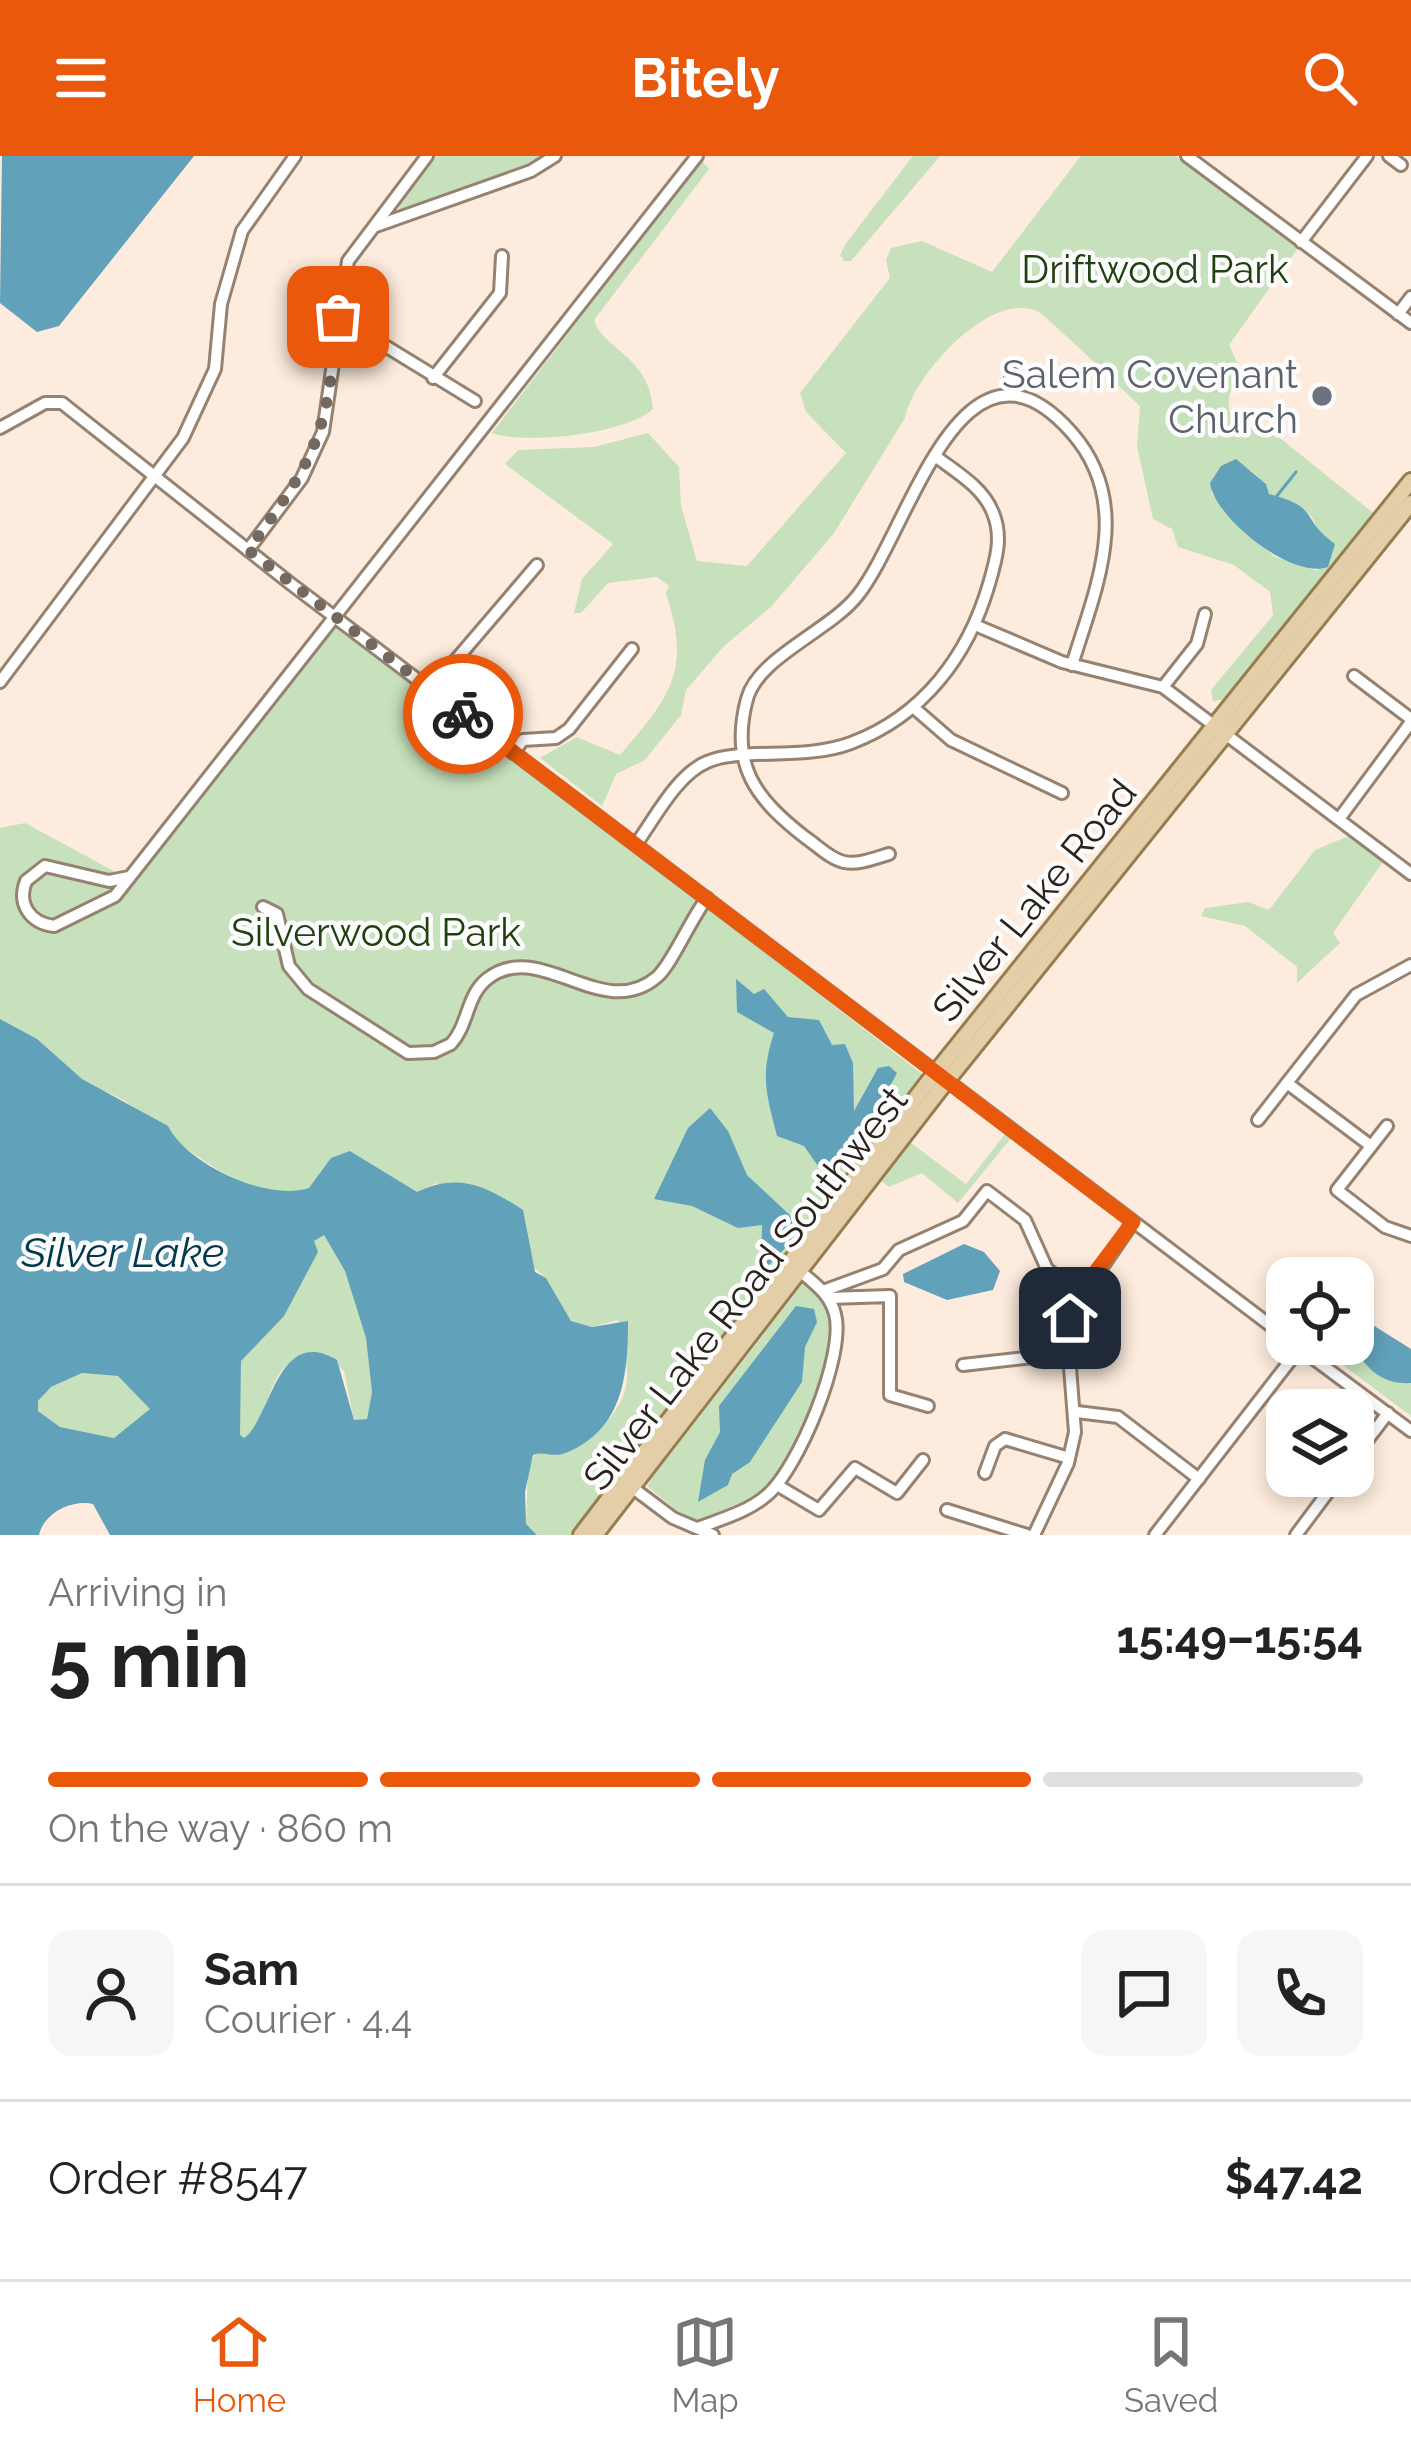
<!DOCTYPE html>
<meta charset="utf-8">
<style>
body{margin:0;font-family:Raleway,sans-serif;background:#f6f6f6;color:#222;height:100vh;display:flex;flex-direction:column;font-size:45px;white-space:nowrap}
*{box-sizing:border-box;margin:0}
p{font-size:39px;color:#767676}
.icon{flex:none;width:66px;height:66px;fill:none;stroke:currentColor;stroke-width:2;stroke-linecap:round;stroke-linejoin:round}
.map{position:relative;height:1379px;overflow:hidden}
.panel{display:flex;flex-direction:column;background:#fff;flex:1}
.panel>*{flex:none}
.fabs{position:absolute;left:1266px;top:1101px;display:grid;gap:24px}
.fabs a{display:grid;place-items:center;width:108px;height:108px;border-radius:24px;background:#fff;box-shadow:0 6px 18px #0003;font-size:60px}
.pin{position:absolute;display:grid;place-items:center;width:102px;height:102px;color:#fff;margin:-51px;border-radius:24px;box-shadow:0 6px 18px #0006}
.courier{position:absolute;display:grid;place-items:center;width:120px;height:120px;margin:-60px;border:9px solid #ea580c;border-radius:50%;background:#fff;color:#222;box-shadow:0 3px 15px #0007}
.overview em{font-style:normal;font-weight:700}
.overview div{display:flex;flex-direction:column-reverse}
.overview{display:flex;align-items:center;justify-content:space-between;height:204px;padding:0 48px}
h1{font-size:78px;font-weight:700;line-height:90px}
.bar{display:grid;grid-template-columns:repeat(4,1fr);gap:18px 12px;align-content:center;height:144px;padding:0 48px}
.bar i{height:15px;border-radius:9px;background:#e0e0e0}
.bar .selected{background:#ea580c}
.bar p{grid-column:span 4}
.line{display:flex;align-items:center;gap:30px;padding:0 48px;border-top:3px solid #e0e0e0}
.line div{flex:1}
.round{display:grid;place-items:center;flex:none;width:126px;height:126px;border-radius:24px;background:#f6f6f6}
header{display:flex;justify-content:space-between;align-items:center;height:156px;padding:0 48px;background:#ea580c;color:#fff;font-size:54px;font-weight:700}
.tab-bar{display:flex;justify-content:space-around;align-items:center;height:168px;border-top:3px solid #e0e0e0;background:#fff;font-size:33px;color:#767676}
.tab-bar a{display:grid;justify-items:center;gap:6px}
.tab-bar .selected{color:#ea580c}
.map>svg:first-child{display:block}
</style>
<header><svg class="icon" aria-label="menu" viewBox="0 0 24 24"><path d="M4 6h16M4 12h16M4 18h16"/></svg>Bitely<svg class="icon" aria-label="search" viewBox="0 0 24 24"><circle cx="10" cy="10" r="6"/><path d="M15 15l6 6"/></svg></header>
<div class="map">
<svg width="1411" height="1379" viewBox="0 0 1411 1379">
<rect width="100%" height="100%" fill="#fdecdd"/>
<g fill="#c7e1bc" fill-rule="evenodd">
<path d="M433 0H549L408 56 399 53 401 43Z"/>
<path d="M913 0H940L851 105H844L840 99 847 86Z"/>
<path d="M1081 0H1175L1298 92 1229 189 1240 213C1229 235 1219 258 1245 273L1263 271 1275 278 1377 360 1231 543 1213 545 1211 534 1273 459 1270 436 1234 409 1178 391 1172 373 1153 363 1137 290 1140 250C1128 238 1046 160 1039 156 990 132 913 221 905 262L834 377 771 451 724 490 686 534 681 559 645 604 616 618 602 650 540 602 577 581 620 599C670 541 692 514 666 438L669 430 657 421 608 427 581 457H574L582 423 613 388 505 308 518 294 594 291 648 277 679 311 681 350 697 405 747 410 846 297 806 256 800 237 890 122 886 104 891 92 922 85 992 116ZM1248 312 1266 328 1268 338C1316 352 1322 364 1318 415L1273 400 1211 337Z"/>
<path d="M701 4 709 13 594 164C604 195 649 199 653 253 625 278 528 289 492 277Z"/>
<path d="M332 469 552 631 922 918 570 1379H537L526 1369 528 1312 537 1295C576 1293 624 1267 627 1222 628 1204 621 1181 618 1164L592 1171 571 1165 546 1122 436 1027 418 1037 350 995 310 1032C245 1052 177 983 131 949 116 938 97 934 81 923 53 904 31 880 0 863V672L25 667 132 725Z"/>
<path d="M1351 679 1385 703 1333 777 1340 787 1297 827V811L1245 770 1201 760 1205 752 1248 746 1269 754 1315 694Z"/>
<path d="M1006 977 1012 981 958 1047 922 1017 889 1031 880 1024 911 987 966 1028Z"/>
<path d="M324 1079 345 1115 366 1182 372 1236 367 1263 354 1265 344 1215 326 1198C263 1193 274 1261 245 1282L239 1279 241 1205 317 1081Z"/>
<path d="M805 1125C817 1135 827 1145 831 1161 839 1197 795 1298 771 1325 752 1347 724 1354 698 1364L680 1357 647 1330 652 1322Z"/>
<path d="M1353 1187 1360 1202 1411 1227V1260L1315 1188Z"/>
<path d="M82 1217 118 1220 151 1253 114 1282 60 1271 38 1255V1245L51 1231Z"/>
</g>
<g fill="#62a1ba" fill-rule="evenodd">
<path d="M194 0 59 170 37 176 0 147 2 0Z"/>
<path d="M1236 303 1266 328 1269 338C1322 352 1298 361 1335 388L1328 411C1293 424 1215 363 1210 327L1221 310Z"/>
<path d="M736 823 754 838 764 833 788 861 819 864 832 889 845 888 853 907 854 955 878 912 889 910 897 917 851 1005 840 1002 823 1017 804 990 777 980C766 936 760 920 774 877L737 856Z"/>
<path d="M0 863 37 883 82 923 168 970C187 1008 267 1046 309 1032L331 1002 350 995 417 1036C459 1016 486 1030 523 1054L535 1116 546 1122 571 1165 592 1171 628 1165C628 1217 624 1272 568 1296 552 1303 545 1294 533 1299L525 1336 526 1368 537 1379H110L93 1348C72 1343 44 1357 39 1379H0ZM324 1079 345 1115 366 1182 372 1236 367 1263 354 1264 337 1204C277 1168 271 1264 244 1282L240 1279 241 1205 284 1160 318 1096 314 1085ZM82 1217 118 1220 150 1253 114 1282 60 1271 38 1255V1245L51 1231Z"/>
<path d="M710 952 728 975 747 1019 796 1065 790 1087 769 1109 761 1105 762 1069 738 1072 692 1050 654 1043 688 972Z"/>
<path d="M964 1088 984 1096 1000 1115 993 1134 947 1144 904 1126 903 1118Z"/>
<path d="M796 1150 814 1153 817 1166 805 1191 802 1226 750 1306 732 1318 728 1329 698 1346 705 1304 720 1276 719 1250Z"/>
<path d="M1360 1161 1411 1193V1227C1382 1229 1364 1212 1353 1187Z"/>
</g>
<g fill="none" stroke-linecap="round" stroke-linejoin="round">
<path stroke="#62a1ba" stroke-width="3" d="M1276 341 1296 316"/>
<g stroke="#958271" stroke-width="16">
<g id="minor">
<path d="M1187 0 1411 167"/>
<path d="M1389 0 1401 9"/>
<path d="M376 70 531 15 555 0"/>
<path d="M1301 86 1367 0"/>
<path d="M1398 158 1411 141"/>
<path d="M338 161 475 245"/>
<path d="M433 222 500 137 502 100"/>
<path d="M1011 237V216"/>
<path d="M0 272 45 247H62L291 428 1287 1182"/>
<path d="M248 394 302 322 323 276 348 105 427 0"/>
<path d="M975 469 1062 506 1163 531 1411 718"/>
<path d="M1354 520 1411 563"/>
<path d="M0 526 183 282 215 213 221 148 242 75 295 0"/>
<path d="M1163 531 1197 488 1205 458"/>
<path d="M431 533 537 409"/>
<path d="M913 551 951 584 1062 637"/>
<path d="M513 597 523 584 556 582 569 573 632 493"/>
<path d="M1339 663 1411 566"/>
<path d="M636 688C654 664 677 618 707 606 740 591 804 605 851 587 923 560 968 500 989 428 996 404 1003 381 993 357 983 331 956 316 935 300"/>
<path d="M889 698C875 702 859 709 844 706 830 703 818 690 806 682 757 644 729 610 747 543 758 501 830 475 858 439 910 373 962 152 1072 277 1134 348 1096 431 1072 509"/>
<path d="M129 721 109 725 45 710 26 725C17 748 30 767 54 770L115 740 697 0"/>
<path d="M263 751 277 758 289 810 308 833 408 897 434 896 451 888C469 868 466 840 487 823 540 781 602 868 657 821 672 808 690 764 707 742"/>
<path d="M1287 927 1371 990"/>
<path d="M1258 964 1356 839 1411 809"/>
<path d="M1387 970 1337 1034 1385 1071 1411 1080"/>
<path d="M823 1135 883 1113 899 1094 963 1065 987 1035 1025 1064 1047 1113 1080 1139"/>
<path d="M829 1142 890 1140V1239L928 1250"/>
<path d="M1298 1191 1411 1275"/>
<path d="M963 1209 1069 1197"/>
<path d="M1077 1256 1118 1261 1199 1323"/>
<path d="M1353 1303 1388 1257"/>
<path d="M985 1317 995 1290 1005 1283 1069 1302"/>
<path d="M629 1329 673 1362 713 1379"/>
<path d="M777 1329 819 1354 855 1312 897 1337 923 1304"/>
<path d="M947 1354 1027 1379"/>
<path d="M698 1372C721 1363 747 1356 766 1340 798 1314 846 1198 835 1158 830 1138 815 1128 800 1115"/>
<path d="M1034 1379 1068 1307 1075 1276 1068 1186 1074 1152 1133 1066"/>
<path d="M1155 1379 1300 1192"/>
<path d="M1296 1379 1340 1320"/>
</g>
</g>
<g stroke="#967d50" stroke-width="20">
<g id="major">
<path d="M581 1379 925 930 1411 325"/>
<path d="M595 1379 938 936 1411 347"/>
</g>
</g>
<use href="#minor" stroke="#fff" stroke-width="10"/>
<use href="#major" stroke="#e3cea7" stroke-width="14"/>
</g>
<g fill="none" stroke-linecap="round" stroke-linejoin="round">
<path stroke="#746960" stroke-width="12" stroke-dasharray="0 21.6" d="M338 161C326 279 319 298 248 394L463 558"/>
<path stroke="#ea580c" stroke-width="15" d="M463 558 1133 1066 1085 1130 1070 1162"/>
</g>
<circle fill="#6b7280" stroke="#fcfcfc" stroke-width="4.5" cx="1322" cy="240" r="12"/>
<g text-anchor="middle" dominant-baseline="central" stroke-width="9" stroke-linejoin="round" paint-order="stroke">
<g font-size="39" fill="#20400f" stroke="#fcfcfc">
<text x="1155" y="113">Driftwood Park</text>
<text x="376" y="776">Silverwood Park</text>
</g>
<g font-size="39" fill="#5b616d" stroke="#fcfcfc" text-anchor="end">
<text x="1298" y="218">Salem Covenant<tspan x="1298" dy="45">Church</tspan></text>
</g>
<g font-size="39" fill="#2a231c" stroke="#fcfcfc">
<text transform="translate(1034 744) rotate(-51)">Silver Lake Road</text>
<text transform="translate(745 1132) rotate(-52)">Silver Lake Road Southwest</text>
</g>
<g font-size="42" font-style="italic" fill="#00394b" stroke="#fcfcfc">
<text x="123" y="1096">Silver Lake</text>
</g>
</g>
</svg>
<div class="fabs">
<a><svg class="icon" aria-label="locate" viewBox="0 0 24 24"><circle cx="12" cy="12" r="6"/><path d="M12 2v4M12 18v4M2 12h4M18 12h4"/></svg></a>
<a><svg class="icon" aria-label="layers" viewBox="0 0 24 24"><path d="M12 4l9 5-9 5-9-5zM3 14l9 5 9-5"/></svg></a>
</div>
<div class="pin" style="left:338px;top:161px;background:#ea580c"><svg class="icon" aria-label="bag" viewBox="0 0 24 24"><path d="M5 8h14l-1 12H6zM9 8a3 3 0 0 1 6 0"/></svg></div>
<div class="pin" style="left:1070px;top:1162px;background:#1f2937"><svg class="icon" aria-label="home" viewBox="0 0 24 24"><path d="M3 11l9-7 9 7M6 9v11h12V9"/></svg></div>
<div class="courier" style="left:463px;top:558px"><svg class="icon" aria-label="bike" viewBox="0 0 24 24"><circle cx="6" cy="16" r="4"/><circle cx="18" cy="16" r="4"/><path d="M6 16l4-8h5l3 8M10 8l3 8H6M13 5h3"/></svg></div>
</div>
<section class="panel">
<div class="overview"><div><h1>5 min</h1><p>Arriving in</p></div><em>15:49–15:54</em></div>
<div class="bar"><i class="selected"></i><i class="selected"></i><i class="selected"></i><i></i><p>On the way · 860 m</p></div>
<div class="line" style="height:216px"><a class="round"><svg class="icon" aria-label="person" viewBox="0 0 24 24"><circle cx="12" cy="8" r="4"/><path d="M4 21q1-7 8-7t8 7"/></svg></a><div><b>Sam</b><p>Courier · 4.4</p></div><a class="round"><svg class="icon" aria-label="chat" viewBox="0 0 24 24"><path d="M4 5h16v11H9l-5 4z"/></svg></a><a class="round"><svg class="icon" aria-label="phone" viewBox="0 0 24 24"><path d="M5 4h4l2 5-3 2q2 4 5 5l2-3 5 2v4C11 20 4 13 5 4z"/></svg></a></div>
<div class="line" style="height:156px"><div>Order #8547</div><b>$47.42</b></div>
</section>
<nav class="tab-bar">
<a class="selected"><svg class="icon" aria-label="home" viewBox="0 0 24 24"><path d="M3 11l9-7 9 7M6 9v11h12V9"/></svg>Home</a>
<a><svg class="icon" aria-label="map" viewBox="0 0 24 24"><path d="M3 6l6-2 6 2 6-2v14l-6 2-6-2-6 2zM9 4v14M15 6v14"/></svg>Map</a>
<a><svg class="icon" aria-label="saved" viewBox="0 0 24 24"><path d="M7 4h10v16l-5-4-5 4z"/></svg>Saved</a>
</nav>
